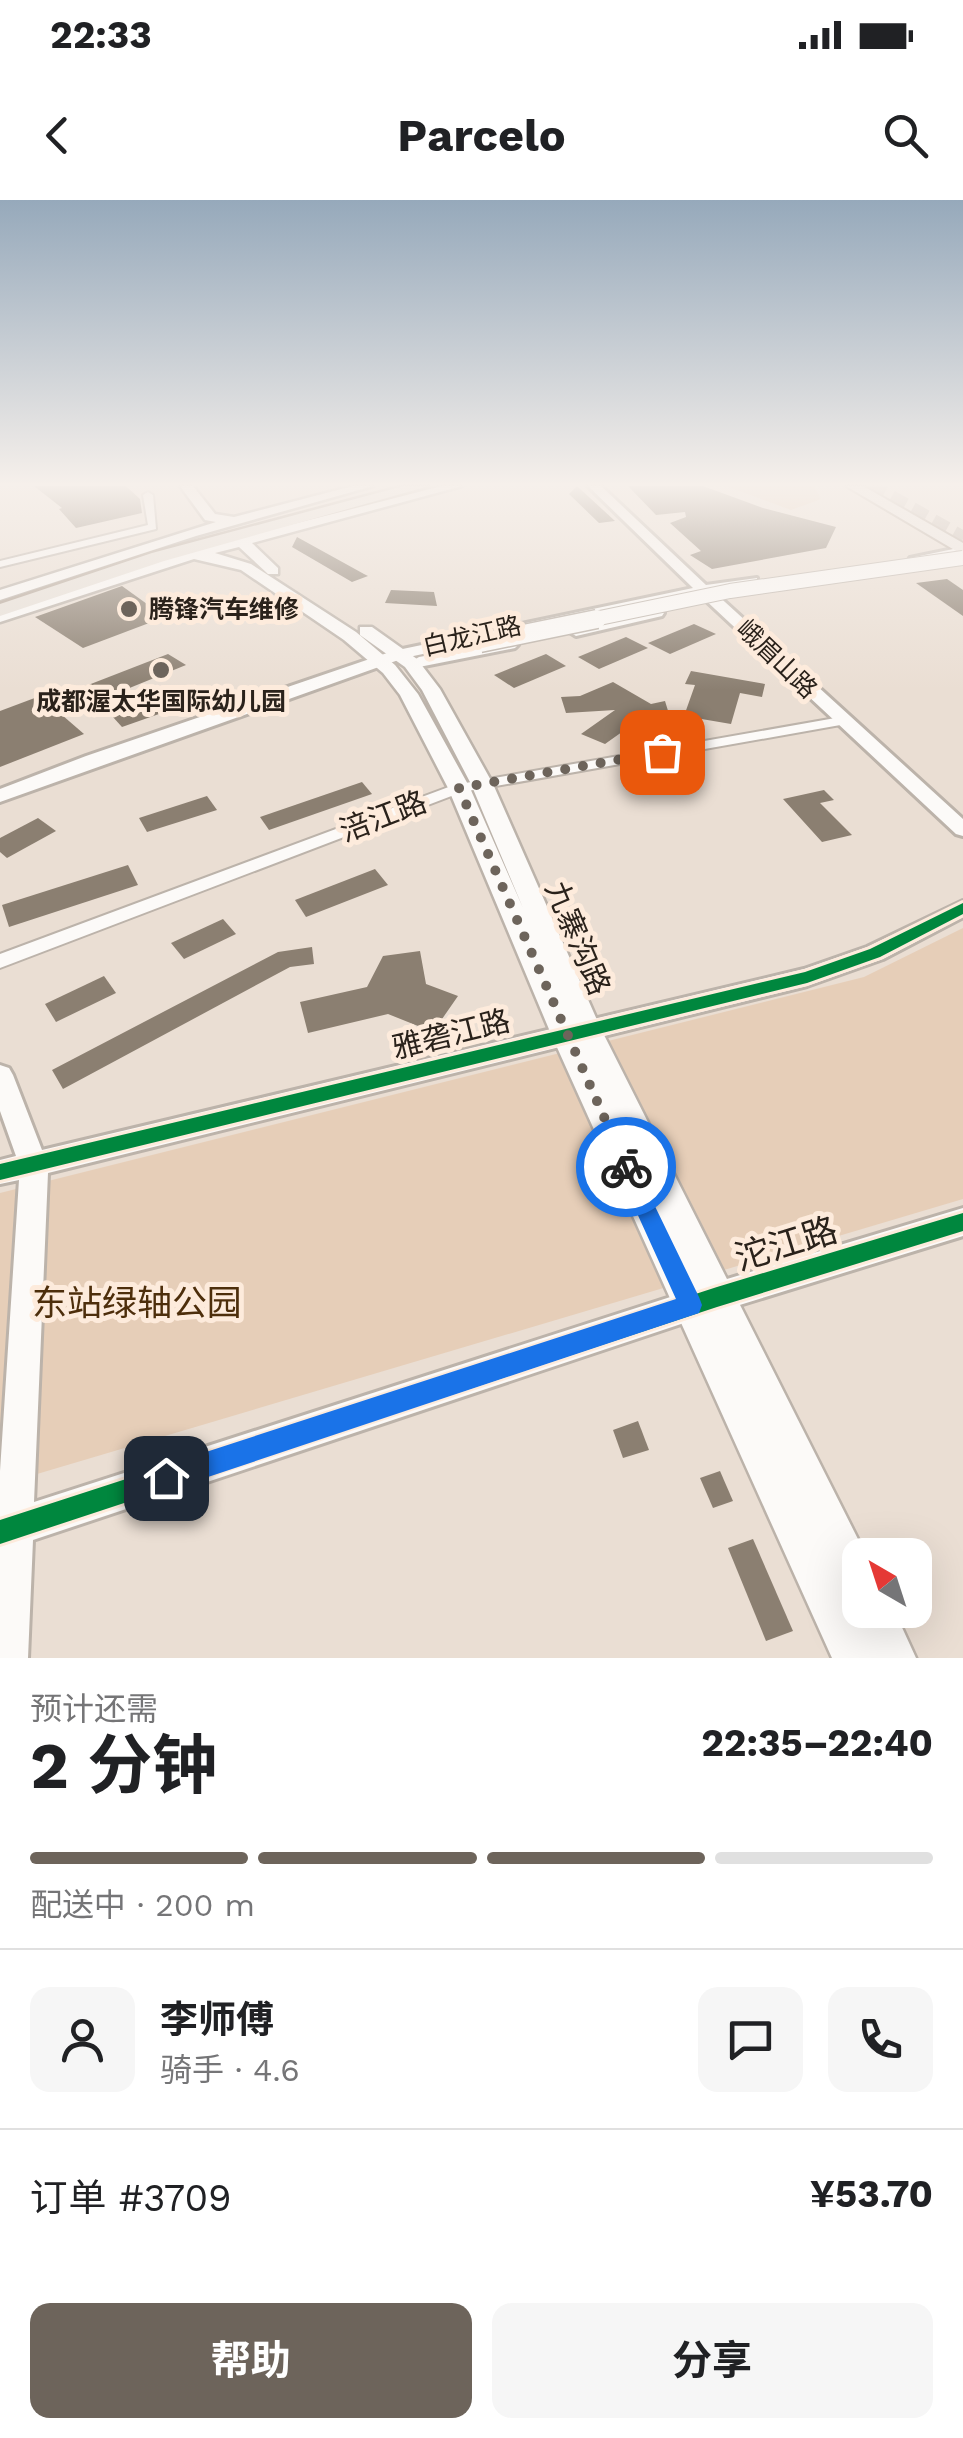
<!DOCTYPE html>
<html lang="zh">
<meta charset="utf-8">
<style>
body{margin:0;font-family:"Work Sans","Noto Sans SC",sans-serif;background:#f6f6f6;color:#202124;height:100vh;display:flex;flex-direction:column;font-size:38px;white-space:nowrap}
*{box-sizing:border-box;margin:0}
p{font-size:32px;color:#757577}
.icon{flex:none;width:55px;height:55px;fill:none;stroke:currentColor;stroke-width:2;stroke-linecap:round;stroke-linejoin:round}
.map{position:relative;height:1458px;overflow:hidden}
.drawer{display:flex;flex-direction:column;background:#fff;flex:1}
.drawer>*{flex:none}
.needle{width:65px;rotate:321deg}
.tools{position:absolute;left:842px;top:1338px;display:grid;gap:20px}
.tools a{display:grid;place-items:center;width:90px;height:90px;border-radius:20px;background:#fff;box-shadow:0 10px 40px #0002;font-size:50px}
.pin{position:absolute;display:grid;place-items:center;width:85px;height:85px;color:#fff;margin:-42px;border-radius:20px;box-shadow:0 5px 15px #0006}
.courier{position:absolute;display:grid;place-items:center;width:100px;height:100px;margin:-50px;border:8px solid #1a73e8;border-radius:50%;background:#fff;color:#222;box-shadow:0 2px 12px #0007}
.overview em{font-style:normal;font-weight:700}
.overview div{display:flex;flex-direction:column-reverse}
.overview{display:flex;align-items:center;justify-content:space-between;height:170px;padding:0 30px}
h1{font-size:65px;font-weight:700;line-height:75px}
.bar{display:grid;grid-template-columns:repeat(4,1fr);gap:15px 10px;align-content:center;height:120px;padding:0 30px}
.bar i{height:12px;border-radius:8px;background:#e0e0e0}
.bar .on{background:#6d645b}
.bar p{grid-column:span 4}
.line{display:flex;align-items:center;gap:25px;padding:0 30px;border-top:2px solid #e0e0e0}
.line div{flex:1}
.round{display:grid;place-items:center;flex:none;width:105px;height:105px;border-radius:20px;background:#f6f6f6}
.action{display:flex;gap:20px;margin-top:auto;padding:20px 30px}
.action a{flex:1;height:115px;border-radius:20px;background:#6d645b;color:#fff;font-size:40px;font-weight:700;line-height:115px;text-align:center}
.action a+a{background:#f6f6f6;color:#202124}
.status{display:flex;justify-content:space-between;align-items:center;height:70px;padding:0 50px;background:#fff;direction:ltr}
.status svg{height:28px;fill:currentColor}
header{display:flex;justify-content:space-between;align-items:center;height:130px;padding:0 30px;background:#fff;font-size:45px;font-weight:700}
.map>svg:first-child{display:block}
</style>
<div class="status"><b>22:33</b><svg viewBox="0 0 49 12"><path d="M0 12V9h3v3zM5 12V6h3v6zM10 12V3h3v9zM15 12V0h3v12zM26 1h20v11H26zM47 4h2v5h-2z"/></svg></div>
<header><svg class="icon" aria-label="back" viewBox="0 0 24 24"><path d="M15 5l-7 7 7 7"/></svg>Parcelo<svg class="icon" aria-label="search" viewBox="0 0 24 24"><circle cx="10" cy="10" r="6"/><path d="M15 15l6 6"/></svg></header>
<div class="map">
<svg width="963" height="1458" viewBox="0 0 963 1458">
<rect width="100%" height="100%" fill="#eaded3"/>
<g fill="#e6ceb8">
<path d="M726 286H814L821 299 791 310Z"/>
<path d="M963 728V999L0 1285V993L864 777Z"/>
</g>
<g fill="#8b7f71">
<path d="M34 286H126L140 299 142 313 76 328 59 309 62 308Z"/>
<path d="M577 286 615 321 599 323 569 294Z"/>
<path d="M628 286H703L763 308 836 327 826 348 712 369 690 355 701 351 670 323 686 317 685 312 656 315Z"/>
<path d="M297 337 364 374 368 376 352 382 292 347Z"/>
<path d="M947 379 963 390V416L916 383Z"/>
<path d="M122 386 165 417 83 448 35 417Z"/>
<path d="M391 390 434 392 437 406 385 403Z"/>
<path d="M694 424 716 434 670 454 648 443Z"/>
<path d="M626 437 648 448 599 469 578 457Z"/>
<path d="M168 454 186 465 100 500 83 487Z"/>
<path d="M546 454 566 466 514 488 494 475Z"/>
<path d="M691 471 765 484 762 497 740 493 731 524 684 516 695 485 685 484Z"/>
<path d="M613 482 651 504 665 501 669 514 643 517 605 544 581 534 615 510 566 513 561 497 580 496Z"/>
<path d="M193 489 196 501 122 527 112 516Z"/>
<path d="M40 496 84 534 0 567V511Z"/>
<path d="M362 582 372 594 269 630 260 617Z"/>
<path d="M824 590 834 600 820 603 852 635 822 642 783 599Z"/>
<path d="M207 596 217 610 147 632 139 618Z"/>
<path d="M38 618 56 631 7 658 0 652V638Z"/>
<path d="M128 665 138 685 9 727 2 705Z"/>
<path d="M375 669 388 685 306 717 295 700Z"/>
<path d="M223 719 236 734 184 759 171 743Z"/>
<path d="M312 747 314 764 290 767 63 889 52 870 278 752Z"/>
<path d="M420 751 426 784 458 796 433 832 388 814 308 833 300 802 367 787 383 756Z"/>
<path d="M104 776 116 793 56 822 45 804Z"/>
<path d="M638 1221 649 1250 623 1258 613 1230Z"/>
<path d="M720 1271 733 1301 713 1308 700 1278Z"/>
<path d="M753 1339 793 1431 766 1441 728 1348Z"/>
</g>
<g fill="none" stroke-linecap="round" stroke-linejoin="round">
<path stroke="#c4b8ae" stroke-width="16" stroke-dasharray="16 8" stroke-linecap="butt" d="M870 286 963 339"/>
<g stroke="#bcb3aa" stroke-width="4">
<g id="minor">
<path d="M148 292 153 295 156 329 0 367V361L148 325 143 295Z"/>
<path d="M841 517 846 518V524L462 592 0 768V754L454 585Z"/>
</g>
</g>
<g stroke="#bcb3aa" stroke-width="6">
<g id="tertiary">
<path d="M588 286H601L706 385 757 378V384L714 392 963 619V636L956 634 700 395 404 458 0 602V589L86 556 393 451 693 388Z"/>
<path d="M963 347V355L917 362 910 358Z"/>
<path d="M657 409 664 413 662 416 576 436 568 431Z"/>
<path d="M510 440 518 445 515 448 419 467 411 462 419 457Z"/>
<path d="M963 701V717L883 759 807 786 48 973 34 1302 717 1082 963 1008V1036L717 1112 33 1340 28 1458H0V1271L19 980 0 984V960L16 956 0 911V865L9 868 13 875 42 950 804 769 867 747Z"/>
</g>
</g>
<g stroke="#bcb3aa" stroke-width="5">
<g id="secondary">
<path d="M180 286H193L215 314 234 317 353 286H373L196 336 0 400V390L216 322 205 320Z"/>
<path d="M442 286H462L252 343 278 368V374H268L239 347 215 353 251 364 356 432 395 465 418 494 470 588 523 708 471 584 422 490 405 467 360 435V427H372L417 459 440 489 493 584 601 829 866 1355H860V1410H894L916 1458H832L551 834 448 588 400 495 383 473 344 440 241 370 194 359 0 422V412L188 351Z"/>
</g>
</g>
<g stroke="#b3a598" stroke-width="4">
<path id="primary" d="M846 286H863L963 343V355Z"/>
</g>
<g stroke="#b3a598" stroke-width="5">
<path id="trunk" d="M404 286H429L164 361 0 416V404L152 353Z"/>
</g>
<use href="#minor" fill="#fcfaf8" fill-rule="evenodd"/>
<use href="#tertiary" fill="#fcfaf8" fill-rule="evenodd"/>
<use href="#secondary" fill="#fcfaf8" fill-rule="evenodd"/>
<use href="#primary" fill="#ede7e1" fill-rule="evenodd"/>
<use href="#trunk" fill="#e8e1d9" fill-rule="evenodd"/>
<g stroke="#bcb3aa" stroke-width="16" stroke-linecap="butt">
<path id="tertiary-bridge-far1" d="M585 421 730 391 963 358"/>
</g>
<g stroke="#bcb3aa" stroke-width="21" stroke-linecap="butt">
<path id="tertiary-bridge" d="M480 443 597 419"/>
</g>
<use href="#tertiary-bridge-far1" stroke="#fcfaf8" stroke-width="14"/>
<use href="#tertiary-bridge" stroke="#fcfaf8" stroke-width="18"/>
<g stroke="#fdebdc" stroke-width="6">
<g id="cycleway">
<path d="M963 703V714L880 757 807 783 0 980V964L805 772 870 749Z"/>
<path d="M963 1013V1031L717 1107 0 1344V1320L717 1087Z"/>
</g>
</g>
<use href="#cycleway" fill="#00873e" fill-rule="evenodd"/>
</g>
<linearGradient id="sky" x2="0" y2="1"><stop stop-color="#96a9bb"/><stop offset="0.58" stop-color="#f6f0eb"/><stop offset="1" stop-color="#f6f0eb" stop-opacity="0"/></linearGradient>
<rect width="963" height="490" fill="url(#sky)"/>
<path fill="#1a73e8" d="M626 958 633 961 699 1097 702 1105 699 1113 166 1291 156 1287 153 1278 156 1269 166 1265 676 1099 616 967Z"/>
<g fill="none" stroke-linecap="round" stroke-linejoin="round">
<path stroke="#6d645b" stroke-width="10" stroke-dasharray="0 18" d="M626 967 459 588 662 552"/>
</g>
<g fill="#6d645b" stroke="#fdebdc" stroke-width="4">
<circle cx="129" cy="409" r="10"/>
<circle cx="161" cy="470" r="10"/>
</g>
<g text-anchor="middle" dominant-baseline="central" stroke-width="10" stroke-linejoin="round" paint-order="stroke">
<g font-size="25" font-weight="bold" fill="#2a221b" stroke="#fdebdc" text-anchor="start">
<text x="149" y="409">腾锋汽车维修</text>
<text x="161" y="501" text-anchor="middle">成都渥太华国际幼儿园</text>
</g>
<g font-size="25" fill="#2a221b" stroke="#fdebdc">
<text transform="translate(472 436) rotate(-13)">白龙江路</text>
<text transform="translate(777 459) rotate(44)">峨眉山路</text>
</g>
<g font-size="30" fill="#2a221b" stroke="#fdebdc">
<text transform="translate(383 616) rotate(-21)">涪江路</text>
<text transform="translate(578 738) rotate(67)">九寨沟路</text>
<text transform="translate(451 834) rotate(-14)">雅砻江路</text>
</g>
<g font-size="35" fill="#2a221b" stroke="#fdebdc">
<text transform="translate(786 1044) rotate(-17)">沱江路</text>
</g>
<g font-size="35" fill="#4d2e0b" stroke="#fdebdc">
<text x="137" y="1103">东站绿轴公园</text>
</g>
</g>
</svg>
<div class="tools">
<a><svg class="needle" viewBox="-14 -14 28 28"><path d="M0-13l5 13h-10z" fill="#e53935"/><path d="M0 13l5-13h-10z" fill="#757577"/></svg></a>
</div>
<div class="pin" style="left:662px;top:552px;background:#ea580c"><svg class="icon" aria-label="bag" viewBox="0 0 24 24"><path d="M5 8h14l-1 12H6zM9 8a3 3 0 0 1 6 0"/></svg></div>
<div class="pin" style="left:166px;top:1278px;background:#1f2937"><svg class="icon" aria-label="home" viewBox="0 0 24 24"><path d="M3 11l9-7 9 7M6 9v11h12V9"/></svg></div>
<div class="courier" style="left:626px;top:967px"><svg class="icon" aria-label="bike" viewBox="0 0 24 24"><circle cx="6" cy="16" r="4"/><circle cx="18" cy="16" r="4"/><path d="M6 16l4-8h5l3 8M10 8l3 8H6M13 5h3"/></svg></div>
</div>
<section class="drawer">
<div class="overview"><div><h1>2 分钟</h1><p>预计还需</p></div><em>22:35–22:40</em></div>
<div class="bar"><i class="on"></i><i class="on"></i><i class="on"></i><i></i><p>配送中 · 200 m</p></div>
<div class="line" style="height:180px"><a class="round"><svg class="icon" aria-label="person" viewBox="0 0 24 24"><circle cx="12" cy="8" r="4"/><path d="M4 21q1-7 8-7t8 7"/></svg></a><div><b>李师傅</b><p>骑手 · 4.6</p></div><a class="round"><svg class="icon" aria-label="chat" viewBox="0 0 24 24"><path d="M4 5h16v11H9l-5 4z"/></svg></a><a class="round"><svg class="icon" aria-label="phone" viewBox="0 0 24 24"><path d="M5 4h4l2 5-3 2q2 4 5 5l2-3 5 2v4C11 20 4 13 5 4z"/></svg></a></div>
<div class="line" style="height:130px"><div>订单 #3709</div><b>¥53.70</b></div>
<div class="action"><a>帮助</a><a>分享</a></div>
</section>
